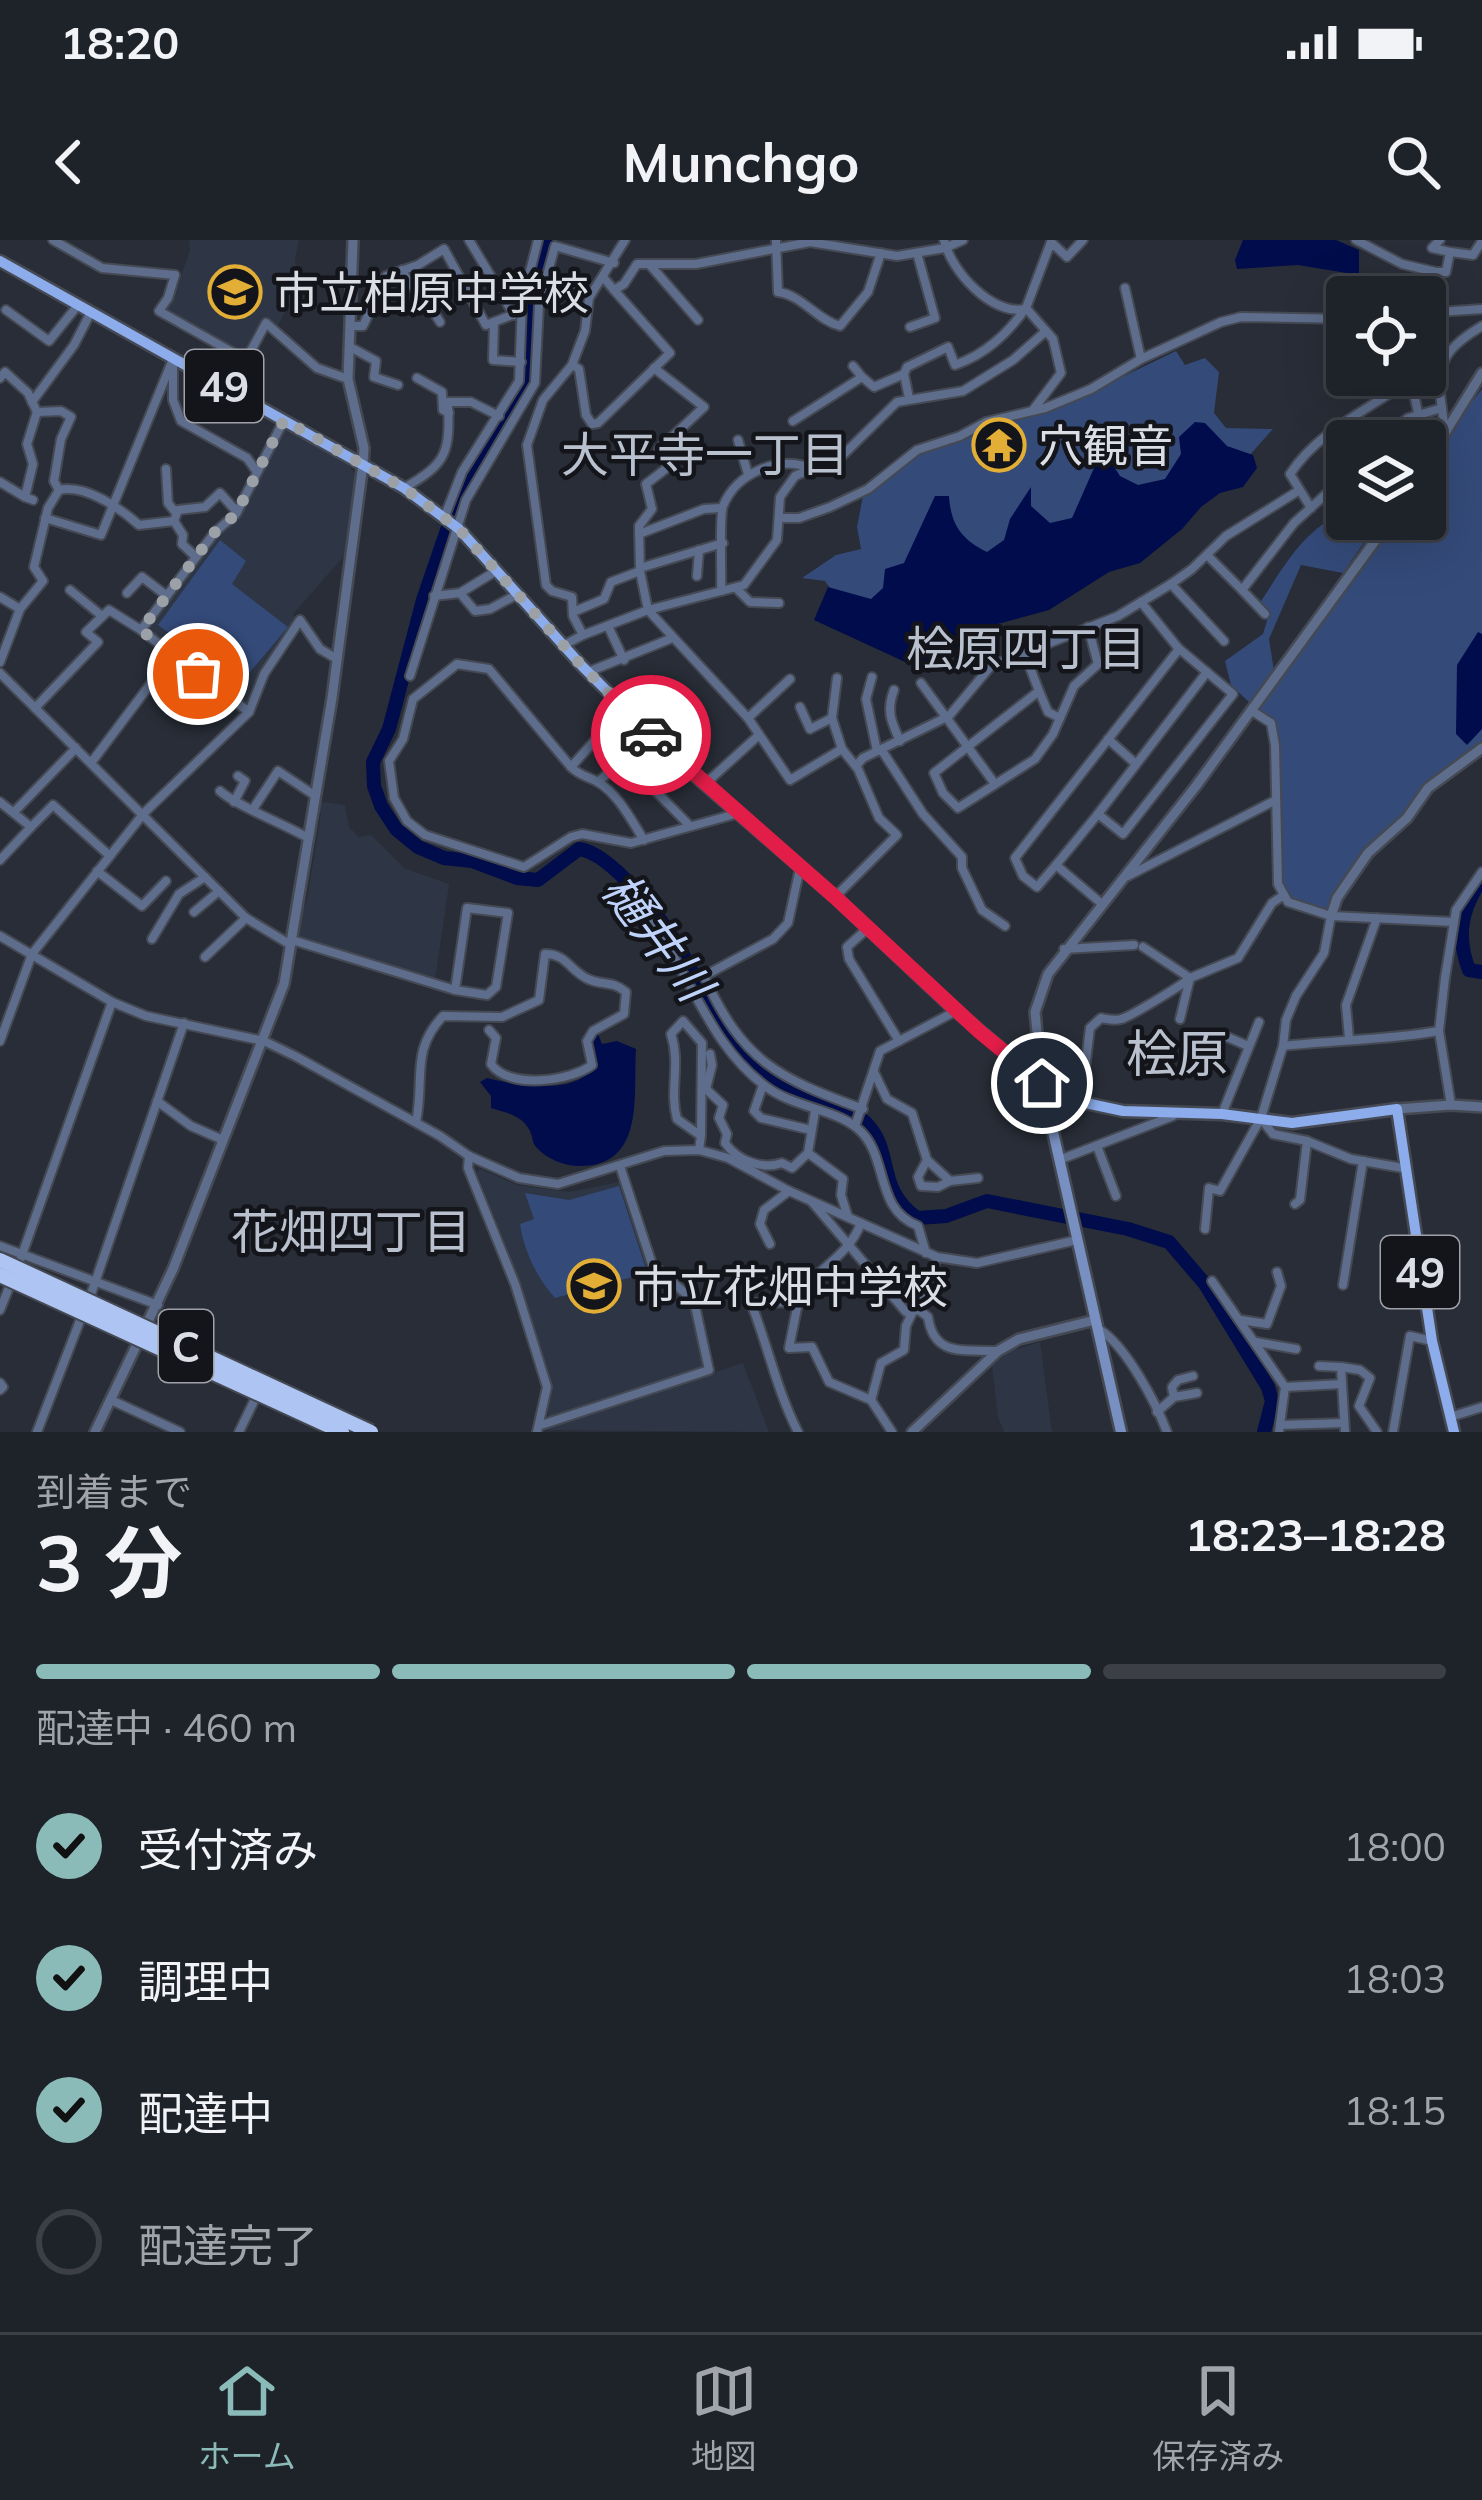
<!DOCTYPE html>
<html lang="ja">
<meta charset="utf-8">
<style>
body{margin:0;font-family:Mulish,"Noto Sans JP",sans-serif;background:#2b2f35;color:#f1f3f6;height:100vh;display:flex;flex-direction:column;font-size:45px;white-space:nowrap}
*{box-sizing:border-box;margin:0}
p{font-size:39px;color:#a1a4a8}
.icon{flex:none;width:66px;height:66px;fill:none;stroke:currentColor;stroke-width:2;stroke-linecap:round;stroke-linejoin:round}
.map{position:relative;height:1192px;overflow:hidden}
.details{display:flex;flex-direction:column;background:#1e2229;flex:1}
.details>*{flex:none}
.controls{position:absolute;left:1326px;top:36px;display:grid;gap:24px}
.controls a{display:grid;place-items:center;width:120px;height:120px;border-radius:12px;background:#1e2229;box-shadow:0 12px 48px #0002,0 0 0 3px #3c3f46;font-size:60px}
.pin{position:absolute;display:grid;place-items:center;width:102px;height:102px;color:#fff;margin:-51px;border:6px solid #fff;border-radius:50%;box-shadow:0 3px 12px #0007}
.courier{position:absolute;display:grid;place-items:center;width:120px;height:120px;margin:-60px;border:9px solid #e11d48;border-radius:50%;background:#fff;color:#222;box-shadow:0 3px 15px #0007}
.headline em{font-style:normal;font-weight:700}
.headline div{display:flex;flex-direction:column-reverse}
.headline{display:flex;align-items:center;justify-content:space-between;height:204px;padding:0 36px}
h1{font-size:78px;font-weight:700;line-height:90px}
.bar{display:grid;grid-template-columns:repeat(4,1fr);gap:18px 12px;align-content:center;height:144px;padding:0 36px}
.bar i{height:15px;border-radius:9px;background:#3c3f46}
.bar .current{background:#8bbbb9}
.bar p{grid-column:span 4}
ol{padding:0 36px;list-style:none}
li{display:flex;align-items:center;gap:36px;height:132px}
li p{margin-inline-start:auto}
li .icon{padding:12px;border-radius:50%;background:#8bbbb9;color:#111;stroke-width:4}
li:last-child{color:#a1a4a8}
li i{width:66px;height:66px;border:6px solid #3c3f46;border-radius:50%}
.status{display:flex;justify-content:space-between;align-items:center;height:84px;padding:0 60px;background:#1e2229;direction:ltr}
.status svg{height:33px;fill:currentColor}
header{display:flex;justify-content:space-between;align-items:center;height:156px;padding:0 36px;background:#1e2229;font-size:54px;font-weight:700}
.tab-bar{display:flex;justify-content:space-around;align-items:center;height:168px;border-top:3px solid #3c3f46;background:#1e2229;font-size:33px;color:#a1a4a8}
.tab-bar a{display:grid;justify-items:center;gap:6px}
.tab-bar .current{color:#8bbbb9}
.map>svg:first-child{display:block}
</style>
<div class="status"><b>18:20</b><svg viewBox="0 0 49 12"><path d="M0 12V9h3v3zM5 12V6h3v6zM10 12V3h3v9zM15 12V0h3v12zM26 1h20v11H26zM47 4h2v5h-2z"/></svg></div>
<header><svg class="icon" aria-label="back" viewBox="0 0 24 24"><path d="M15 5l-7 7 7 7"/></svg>Munchgo<svg class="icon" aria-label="search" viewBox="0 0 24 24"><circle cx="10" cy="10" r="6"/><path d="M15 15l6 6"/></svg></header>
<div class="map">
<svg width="1482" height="1192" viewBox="0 0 1482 1192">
<rect width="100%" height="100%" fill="#282d37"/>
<g fill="#2e3645">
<path d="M189 0H299L295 19 298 45 278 86 263 79 244 115 164 70 173 59 190 10Z"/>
<path d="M285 189 349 226 356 235 344 316 293 374 296 379 248 467 145 389 218 295 240 277Z"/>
<path d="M317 561 345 565 349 587 359 597 371 595 404 628 449 644 435 739 295 698 298 680 307 660 321 573 316 571Z"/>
<path d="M480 929 517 945 569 952 620 942 648 1029 690 1062 705 1126 548 1180 549 1143 508 1010 477 933Z"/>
<path d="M1040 1102 1052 1192H1004L998 1177 992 1126 1008 1112Z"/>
<path d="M743 1123 769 1192 543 1190Z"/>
</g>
<g fill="#344a79">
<path d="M1176 111 1185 125 1205 118 1219 132 1214 173 1226 188 1273 189 1248 217 1182 222 1164 245 985 319 913 315 887 350 869 366 835 355 825 341 802 338 836 315 861 309 857 287 863 256 918 212 1093 151Z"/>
<path d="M1482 149V508L1428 548 1407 578 1368 613 1331 676 1288 662 1278 644 1271 483 1252 471 1385 279H1425V222Z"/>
<path d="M1346 273 1347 279H1354L1372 291 1343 333 1301 325 1269 399 1274 431 1250 463 1231 445 1225 421 1263 394 1268 377 1261 361C1284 327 1305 286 1346 273Z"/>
<path d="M220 300 246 321 232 344 288 387 239 445 158 385Z"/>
<path d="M619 946 646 1029 643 1034 555 1058C537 1038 524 1011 520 984L534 979 525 953 569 960Z"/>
</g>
<g fill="#000c4b">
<path d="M1243 0H1336L1359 10V35L1298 25 1237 29 1235 20Z"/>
<path d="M1195 182 1205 183 1227 206 1253 215 1257 228 1243 247 1220 253 1201 267 1182 289 1140 323 1109 332 1049 370 990 386 929 433 814 380 828 347 871 359 883 348 885 329 904 323 935 256H949C951 285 961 299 987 312L1004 300 1010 279 1031 247V266L1050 283 1072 278 1098 219 1107 216 1120 236 1138 245 1165 239 1181 214 1179 197Z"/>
<path d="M1478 392 1482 394V489L1467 505 1456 494 1457 425Z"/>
<path d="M598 794 602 804 617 801 636 809C633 854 646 927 579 926 565 926 547 919 537 908 531 901 534 900 530 891 522 875 507 873 491 868V856L480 842 487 838C525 848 612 860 591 797Z"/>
</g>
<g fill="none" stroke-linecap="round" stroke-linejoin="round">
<g stroke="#000c4b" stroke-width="14">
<path d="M545 0 528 72 526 142 511 173 460 252 423 360 389 489 373 522 374 546 381 566 396 589 418 607 444 618 472 621 517 638 538 640 579 609C612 613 664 682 680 710 697 738 710 773 730 798 751 824 779 845 808 860 825 869 855 870 867 884 894 912 875 948 917 978L946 976 987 961 1128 989 1169 1002 1205 1044 1268 1147 1272 1161 1264 1192"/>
<path d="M1482 639C1461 669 1456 696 1469 730L1482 732"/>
</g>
<g stroke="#454953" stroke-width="12">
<g id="minor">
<path d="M53 0 102 28 175 35 168 58 159 71 246 120 266 83 317 128 348 139"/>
<path d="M469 0 514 75"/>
<path d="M776 0 778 52C802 55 817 80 840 86L868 52 881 13"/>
<path d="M944 0C951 31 992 76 1025 69"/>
<path d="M1356 0 1402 24 1436 32 1435 72"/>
<path d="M1440 0 1432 8 1450 12"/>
<path d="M650 25 698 80"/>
<path d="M402 30C413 52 428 61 440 82"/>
<path d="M1436 32H1446L1450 12 1473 15 1482 1"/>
<path d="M603 37 614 50 624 44 637 24H696L810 2 897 16 945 8 963 0"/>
<path d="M545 43 590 55"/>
<path d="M1125 48 1141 119"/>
<path d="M6 70 49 101 78 65"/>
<path d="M1425 73 1482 69"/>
<path d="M494 82 493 120 521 122"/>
<path d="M350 86H363L386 36 418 25 444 9 486 85 512 75"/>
<path d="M910 87 935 78 917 13"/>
<path d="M350 107 376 121 374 137 398 145"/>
<path d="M173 125V160L181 181 247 218 257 232"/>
<path d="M572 125 579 129 586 175 592 184 598 183 670 113 614 50"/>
<path d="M853 126 862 137"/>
<path d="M654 128 704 167 659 209 672 224 646 244 652 269 639 286 640 331 648 370 748 478 790 540 842 509"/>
<path d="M904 134 907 127 948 107 955 125C986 114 1007 94 1026 68"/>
<path d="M0 138 5 132 28 153 37 172 61 171 71 177 61 199 54 241 59 250C85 244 120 268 139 285L174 281 183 295 182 304 196 317"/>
<path d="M417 138 442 152 443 170 449 173"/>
<path d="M1411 139 1418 173"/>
<path d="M32 162 74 105 91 72"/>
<path d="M1033 170 1061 133 1053 99 1046 91"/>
<path d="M793 181 862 137 874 147 904 134 909 158"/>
<path d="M1445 191C1438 136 1429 118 1482 86"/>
<path d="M738 200 748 234"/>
<path d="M1380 201 1408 178 1442 168"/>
<path d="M166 229 168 263 176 273"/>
<path d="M0 242 25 257"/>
<path d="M404 248C448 223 450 212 448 162H471L499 176"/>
<path d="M33 260 25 257 33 224 27 204 37 172"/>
<path d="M1311 268 1290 234C1320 189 1369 170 1411 139"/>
<path d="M45 278 101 295 173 119"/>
<path d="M444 278 462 232 519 141 522 63 538 0"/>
<path d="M780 278H799L830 267 868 249 917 210 960 196 986 182 1045 168 1091 149 1141 119 1221 82 1241 77 1347 79"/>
<path d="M174 281 178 270 205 267 220 253 237 272"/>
<path d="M639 294 704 269 721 268"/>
<path d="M1207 315 1242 350 1294 283 1347 235"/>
<path d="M640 328 723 303"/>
<path d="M697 336 699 310"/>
<path d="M1171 344 1224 401"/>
<path d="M736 348 750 362 779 363"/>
<path d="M70 350 102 376"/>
<path d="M1242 350 1265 374"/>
<path d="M721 351C722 334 719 277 723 266 736 233 779 215 810 228"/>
<path d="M127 353 142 337 167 356"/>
<path d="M460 353 475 371 490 369 518 354"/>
<path d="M434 356 460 353 496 331"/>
<path d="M0 357 20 369 0 422"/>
<path d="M20 369 43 341 34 327 48 268 59 250"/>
<path d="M573 372 604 359 611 342 640 331"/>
<path d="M608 386 624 420"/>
<path d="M583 395 648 370 744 345 777 300 780 257 795 236 843 215 897 162 963 151 1013 120 1046 91 1026 68 1051 2 1067 17 1083 0"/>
<path d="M564 405 583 395 573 376 572 357 552 351 546 345 527 205 543 160 572 125 585 91 589 58 625 0"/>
<path d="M1024 412 1039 451 934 533 943 553 958 568 1035 519 1053 494 1074 446 1098 424 1088 387"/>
<path d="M588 432 670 399"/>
<path d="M0 433 246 678 291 705"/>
<path d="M410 436 466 260 535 143 539 65 555 6 614 23"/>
<path d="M872 437 866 459 877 511"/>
<path d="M921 443 995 544"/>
<path d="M894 450C886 471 891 481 900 501"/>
<path d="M1039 451 1048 472 1060 478"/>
<path d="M800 467 810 489 832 478"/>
<path d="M35 468 98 402 86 392 109 370 141 390"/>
<path d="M623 469 571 527 489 429 457 424 413 459 403 499 389 521 394 558 407 581 425 595 524 627 571 597 582 594 631 603 739 573"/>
<path d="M1252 471 1271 483 1275 505 1278 644 1288 662 1331 676 1454 682"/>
<path d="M249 472 141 390 215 292 236 274 284 180"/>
<path d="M748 478 790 439"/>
<path d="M1108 499 1136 524"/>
<path d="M881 509 923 574 962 617V628L982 670 1005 686"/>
<path d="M91 523 173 414"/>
<path d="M856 526 863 518 949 476 991 426 1118 376 1171 344 1192 329 1226 296 1298 251"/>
<path d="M571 527C580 536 587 536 598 542 619 555 631 580 644 600"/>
<path d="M598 542 624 519 690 586"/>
<path d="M705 544 759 495"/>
<path d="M220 551C235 565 286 585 308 598"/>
<path d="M0 562 31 587 53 565 110 616"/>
<path d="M234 562 245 541 238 536"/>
<path d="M253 569 278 531 314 555"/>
<path d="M15 571 76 508"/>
<path d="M1098 574 1207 432"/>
<path d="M0 620 31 587"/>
<path d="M1056 625 1098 574 1123 594 1233 454 1177 407"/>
<path d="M800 628 788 683 773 699 704 736C743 822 778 838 863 869"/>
<path d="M97 631 142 666 166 641"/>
<path d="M1128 636 1276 560"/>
<path d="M835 657 897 595 879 578 858 529 842 509 832 478 837 438"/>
<path d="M1102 664 1056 625 1037 647 1023 636 1015 618 1179 409 1141 362"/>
<path d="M638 666C650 684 664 701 675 719 702 766 721 813 765 846 792 867 834 869 857 888 890 915 873 969 918 986L926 1013"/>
<path d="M194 672 219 651"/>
<path d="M868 688 847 707 849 719 899 801"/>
<path d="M0 696 112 762 146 776 264 801 295 816 440 896 469 916 519 938 558 944 664 911 699 910 728 918 789 951 937 1017 977 1023 1077 1000"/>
<path d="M152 699 179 654 205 637"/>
<path d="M292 700 455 750 487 755 496 747 508 673 467 668 455 750"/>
<path d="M1064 709 1134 705"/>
<path d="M205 717 246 678"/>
<path d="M1180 779 1190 738 1238 718 1272 663 1284 655"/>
<path d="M1225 796 1248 806"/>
<path d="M1349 798 1346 765 1377 678"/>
<path d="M0 801 32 714 144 573 249 472 264 434 300 380 320 409 337 419"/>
<path d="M1283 806C1336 800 1387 800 1439 791"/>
<path d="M710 814 712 825 706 849 723 865 719 878 727 894 725 903C738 921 762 930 782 923L792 928 808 913"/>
<path d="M874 832 887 859 912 873 927 920 950 941 978 938"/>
<path d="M763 845 754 871 761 878 811 890"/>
<path d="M157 861 191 886 223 900"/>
<path d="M1081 862 1090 788 1101 778C1107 779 1114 781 1121 779 1130 777 1182 745 1190 738L1143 707"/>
<path d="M1451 865 1439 791 1445 738 1456 670 1482 632"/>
<path d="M815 871 808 913 843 939 841 955 848 977"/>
<path d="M1222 874 1259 782"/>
<path d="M1262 880 1273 894 1307 901 1300 960 1295 964"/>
<path d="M416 882C425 839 410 811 443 776L502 777 539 760 545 714C567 714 570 731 588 739 603 746 612 740 626 752L624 774 593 791 587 801 592 825C571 841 509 850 491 824L496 798 489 790"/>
<path d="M855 886 880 811 956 771"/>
<path d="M1307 901 1351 919 1403 928"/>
<path d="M1097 906 1116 956"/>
<path d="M699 910 701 896 677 879C669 850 681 824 671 794L683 781 702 803 701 896"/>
<path d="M469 916 468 928 515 1044 547 1147 537 1192"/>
<path d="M927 920 918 937 921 946 938 947 950 941"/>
<path d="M1059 920 1173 876"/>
<path d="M812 962 906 1072 919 1070 928 1077C934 1118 965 1109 998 1111"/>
<path d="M1205 989 1209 948 1220 951 1261 878 1283 806 1286 780 1296 756 1324 713 1331 676"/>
<path d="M770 1004 760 984 764 970 789 951"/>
<path d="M0 1006 158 1065"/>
<path d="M18 1026 112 762"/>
<path d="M1212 1041 1285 1147 1279 1192"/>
<path d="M1343 1045 1363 921"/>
<path d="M799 1058 789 1108 812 1107 829 1142 871 1160 892 1192"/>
<path d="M89 1060 184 783"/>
<path d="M0 1070 10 1045"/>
<path d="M919 1070 937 1017"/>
<path d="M1241 1080 1267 1084 1281 1046 1277 1032"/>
<path d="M1100 1090C1126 1106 1156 1163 1167 1192"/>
<path d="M1256 1102 1296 1109"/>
<path d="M1319 1126 1341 1127 1345 1192"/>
<path d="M1341 1127 1360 1130 1370 1138 1359 1166 1377 1192"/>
<path d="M0 1143 3 1147 0 1150"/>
<path d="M1285 1147 1342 1144"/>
<path d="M1174 1157 1172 1147 1178 1140 1193 1136"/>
<path d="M111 1160 180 1192"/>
<path d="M871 1160 881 1123 904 1110 906 1086 913 1071"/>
<path d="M1157 1172 1174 1157 1197 1153"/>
<path d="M1450 1177 1482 1167"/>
<path d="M541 1185 709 1130 694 1061 652 1024 620 926"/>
<path d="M1280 1185 1344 1183"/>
<path d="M37 1192 81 1078"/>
<path d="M239 1192 255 1159"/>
<path d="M798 1192C777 1151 768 1106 751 1063L794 1062C812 1031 848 1018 861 983"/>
<path d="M1393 1192 1410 1096 1432 1101"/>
</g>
</g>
<g stroke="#454953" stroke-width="14">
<g id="tertiary">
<path d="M1425 225 1482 133"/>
<path d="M1331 676 1337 658 1368 613 1407 578 1428 548 1482 508"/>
<path d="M1042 843 1035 772 1048 734 1196 546 1391 279"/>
<path d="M1397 869 1451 865 1482 867"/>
<path d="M95 1192 173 1029 284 744 332 458 363 224 364 208 348 139 353 0"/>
<path d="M912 1192 998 1111 1019 1099 1095 1080"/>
</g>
</g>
<g stroke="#454953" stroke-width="15">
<path id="secondary" d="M1042 843 1121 1192"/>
</g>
<g stroke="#454953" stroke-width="15">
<path id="primary" d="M0 21 404 248 459 289 582 426 670 514 835 657 956 771 1042 843 1081 862 1123 871 1222 874 1292 883 1397 869 1432 1101 1454 1192"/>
</g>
<use href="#minor" stroke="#5d6d8b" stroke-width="8"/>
<use href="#tertiary" stroke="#5d6d8b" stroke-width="9"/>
<use href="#secondary" stroke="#7890c1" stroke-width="10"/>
<use href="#primary" stroke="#8caceb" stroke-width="10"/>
<g stroke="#454953" stroke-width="18" stroke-linecap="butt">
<g id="motorway-bridge">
<path d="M0 1020 371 1192"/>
<path d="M0 1035 342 1192"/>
</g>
</g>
<use href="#motorway-bridge" stroke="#aec5f3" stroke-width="14"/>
</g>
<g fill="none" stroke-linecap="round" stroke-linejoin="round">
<path stroke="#9ca1a8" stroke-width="12" stroke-dasharray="0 21.6" d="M198 434 141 390 215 292 236 274 284 180 404 248 459 289 582 426 651 495"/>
<path stroke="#e11d48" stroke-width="15" d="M651 495 835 657 980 792 1042 843"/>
</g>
<defs>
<g id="school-ring" transform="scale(2.7)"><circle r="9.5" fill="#13151a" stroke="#e3ae35" stroke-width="1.5"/><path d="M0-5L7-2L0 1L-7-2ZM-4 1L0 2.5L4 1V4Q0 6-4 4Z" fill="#e3ae35"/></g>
<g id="temple-ring" transform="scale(2.7)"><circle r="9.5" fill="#13151a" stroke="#e3ae35" stroke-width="1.5"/><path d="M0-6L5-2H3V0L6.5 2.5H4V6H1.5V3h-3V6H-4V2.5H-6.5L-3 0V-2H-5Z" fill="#e3ae35"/></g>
</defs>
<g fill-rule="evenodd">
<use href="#school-ring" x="235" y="52"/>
<use href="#temple-ring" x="999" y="205"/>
<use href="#school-ring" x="594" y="1046"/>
</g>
<g text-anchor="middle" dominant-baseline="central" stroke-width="9" stroke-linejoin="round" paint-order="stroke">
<g fill="#13151a" stroke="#9fa2a8" stroke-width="3">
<rect x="185" y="110" width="78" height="72" rx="9"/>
<rect x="1381" y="996" width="78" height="72" rx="9"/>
<rect x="159" y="1070" width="54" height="72" rx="9"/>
</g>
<g font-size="42" font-weight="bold" fill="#dbdfe5">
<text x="224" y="146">49</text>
<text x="1420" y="1032">49</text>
<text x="186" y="1106">C</text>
</g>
<g font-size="45" fill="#dbdfe5" stroke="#13151a" text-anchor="start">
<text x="274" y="52">市立柏原中学校</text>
<text x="1038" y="205">穴観音</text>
<text x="633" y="1046">市立花畑中学校</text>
</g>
<g font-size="48" fill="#bac1ce" stroke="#13151a">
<text x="705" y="214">大平寺一丁目</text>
<text x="1026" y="408">桧原四丁目</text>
<text x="351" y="991">花畑四丁目</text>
</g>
<g font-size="48" font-style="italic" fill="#bfd3fa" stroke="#13151a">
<text transform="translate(658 696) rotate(53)">樋井川</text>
</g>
<g font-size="51" fill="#bac1ce" stroke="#13151a">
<text x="1177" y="813">桧原</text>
</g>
</g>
</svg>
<div class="controls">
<a><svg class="icon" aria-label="locate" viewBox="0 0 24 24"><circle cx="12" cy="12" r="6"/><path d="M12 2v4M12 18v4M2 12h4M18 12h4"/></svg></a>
<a><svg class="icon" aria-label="layers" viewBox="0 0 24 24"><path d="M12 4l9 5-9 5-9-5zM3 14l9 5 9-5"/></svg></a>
</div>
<div class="pin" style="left:198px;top:434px;background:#ea580c"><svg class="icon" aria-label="bag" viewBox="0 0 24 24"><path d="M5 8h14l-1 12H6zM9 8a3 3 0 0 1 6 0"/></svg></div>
<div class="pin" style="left:1042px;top:843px;background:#1f2937"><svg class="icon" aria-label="home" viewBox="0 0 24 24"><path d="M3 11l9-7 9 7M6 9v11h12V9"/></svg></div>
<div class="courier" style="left:651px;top:495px"><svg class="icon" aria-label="car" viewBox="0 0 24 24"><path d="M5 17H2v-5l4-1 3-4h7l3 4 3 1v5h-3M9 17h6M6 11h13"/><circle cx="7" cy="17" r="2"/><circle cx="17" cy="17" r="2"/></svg></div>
</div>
<section class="details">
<div class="headline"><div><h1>3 分</h1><p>到着まで</p></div><em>18:23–18:28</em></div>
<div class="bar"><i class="current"></i><i class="current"></i><i class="current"></i><i></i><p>配達中 · 460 m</p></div>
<ol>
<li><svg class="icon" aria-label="check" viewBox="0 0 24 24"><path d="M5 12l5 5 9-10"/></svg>受付済み<p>18:00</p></li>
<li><svg class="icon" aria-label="check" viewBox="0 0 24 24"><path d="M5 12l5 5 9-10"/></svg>調理中<p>18:03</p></li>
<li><svg class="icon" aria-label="check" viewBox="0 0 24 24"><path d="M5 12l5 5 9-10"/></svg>配達中<p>18:15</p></li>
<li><i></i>配達完了</li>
</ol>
</section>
<nav class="tab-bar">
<a class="current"><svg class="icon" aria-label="home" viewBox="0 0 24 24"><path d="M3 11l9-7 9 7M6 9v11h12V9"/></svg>ホーム</a>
<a><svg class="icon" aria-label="map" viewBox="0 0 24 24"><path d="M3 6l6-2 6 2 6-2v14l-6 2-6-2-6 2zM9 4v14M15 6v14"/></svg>地図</a>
<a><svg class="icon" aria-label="saved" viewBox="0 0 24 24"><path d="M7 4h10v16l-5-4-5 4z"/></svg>保存済み</a>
</nav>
